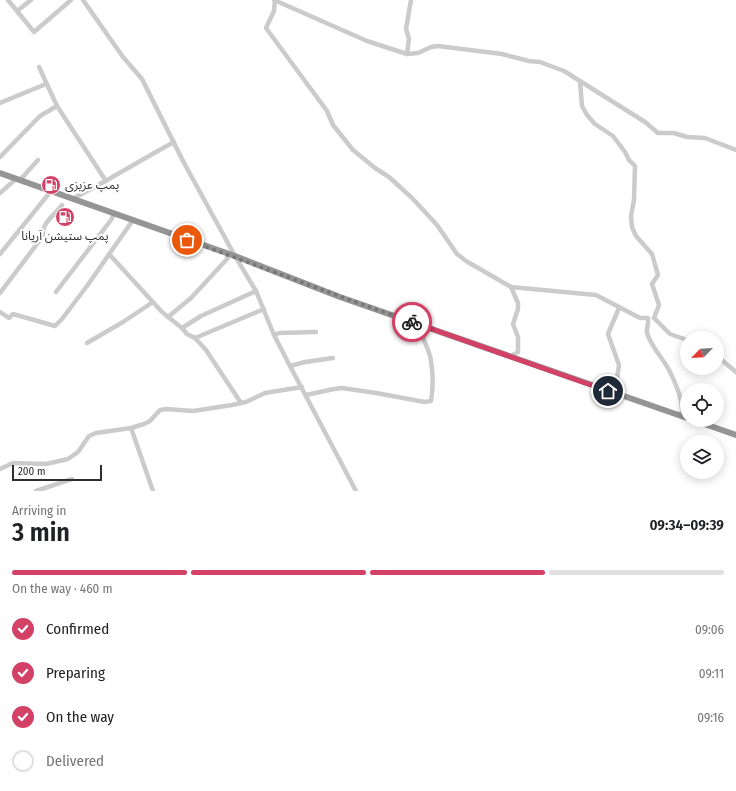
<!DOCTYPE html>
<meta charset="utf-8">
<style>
body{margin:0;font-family:"Fira Sans Condensed","Noto Sans Arabic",sans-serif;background:#f2f2f2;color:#202124;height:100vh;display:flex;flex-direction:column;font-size:15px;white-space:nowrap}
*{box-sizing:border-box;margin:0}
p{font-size:13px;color:#757577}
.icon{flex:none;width:22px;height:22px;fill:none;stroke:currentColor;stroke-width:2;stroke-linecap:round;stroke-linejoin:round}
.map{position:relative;height:491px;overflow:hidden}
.drawer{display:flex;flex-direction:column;background:#fff;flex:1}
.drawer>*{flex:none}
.needle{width:26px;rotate:246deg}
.tools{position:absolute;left:680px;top:331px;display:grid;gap:8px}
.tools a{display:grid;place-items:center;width:44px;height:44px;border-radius:50%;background:#fff;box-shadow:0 2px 10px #0003;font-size:20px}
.scale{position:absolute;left:12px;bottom:10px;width:90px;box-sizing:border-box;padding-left:4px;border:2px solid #2e2e2e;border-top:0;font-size:11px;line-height:14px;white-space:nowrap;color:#2e2e2e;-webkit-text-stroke:3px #fff;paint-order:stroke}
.pin{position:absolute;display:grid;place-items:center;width:34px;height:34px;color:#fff;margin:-17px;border:2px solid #fff;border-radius:50%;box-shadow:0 1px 4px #0007}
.courier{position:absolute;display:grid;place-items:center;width:40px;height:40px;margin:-20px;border:3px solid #d34166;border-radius:50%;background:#fff;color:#222;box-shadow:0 1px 5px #0007}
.head em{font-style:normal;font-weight:600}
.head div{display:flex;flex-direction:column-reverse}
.head{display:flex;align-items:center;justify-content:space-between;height:68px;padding:0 12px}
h1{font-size:26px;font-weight:600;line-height:30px}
.bar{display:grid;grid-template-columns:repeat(4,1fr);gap:6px 4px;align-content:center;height:48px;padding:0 12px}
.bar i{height:5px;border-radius:3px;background:#e0e0e0}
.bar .selected{background:#d34166}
.bar p{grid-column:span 4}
ol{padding:0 12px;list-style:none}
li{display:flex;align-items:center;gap:12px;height:44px}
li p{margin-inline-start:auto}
li .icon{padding:4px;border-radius:50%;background:#d34166;color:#fff;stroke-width:4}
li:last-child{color:#757577}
li i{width:22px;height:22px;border:2px solid #e0e0e0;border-radius:50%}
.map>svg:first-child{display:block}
</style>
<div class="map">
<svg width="736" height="491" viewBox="0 0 736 491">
<rect width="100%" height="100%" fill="#fff"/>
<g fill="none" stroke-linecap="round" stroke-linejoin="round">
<g stroke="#cbcbcb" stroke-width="4.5">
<path d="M8 0 17 11"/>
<path d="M31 0 17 11 34 32 71 0"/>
<path d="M83 0 123 57 142 79 183 161 235 256 256 291 274 335 290 366 356 491"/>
<path d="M274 0 367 41 407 54 418 53 431 47 438 46 502 54 529 61 540 62 564 71 645 122 658 133H674L687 137 705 138 736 150"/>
<path d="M275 0 274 11 266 28 327 111 333 125 353 150 375 168 389 177 412 198 437 225 457 254 466 261 511 287 596 295 640 318H648C649 323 646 329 647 333 652 349 665 360 671 374 676 385 685 404 681 416"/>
<path d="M407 54 409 39 406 29 411 0"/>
<path d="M39 67 57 106 106 181"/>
<path d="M580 81 582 106 587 115 595 124 613 136 625 152 629 160 635 166 634 200 631 216 632 227 636 236 652 254 658 275 652 284 659 305 654 318"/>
<path d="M0 103 46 84"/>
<path d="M0 157 40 116 57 106"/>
<path d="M20 180 38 160"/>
<path d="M0 193 16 179"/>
<path d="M74 200 76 197C109 180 141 160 174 142"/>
<path d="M0 254 51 191"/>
<path d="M109 254 162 312 182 328 187 334 195 338 206 350 241 403"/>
<path d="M511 287 518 303V309L513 324 518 337V352L511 356"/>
<path d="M56 292 111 220 114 214"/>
<path d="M0 293 43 236C41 223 55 215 62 205"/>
<path d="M0 312 9 318 13 314 55 326 62 319 87 286 133 220"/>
<path d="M168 317 191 298 228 258 227 257 228 254"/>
<path d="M654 318 670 334 687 340"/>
<path d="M182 328 201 316 256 291"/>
<path d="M274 335 279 333 316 332"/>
<path d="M195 338 264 309"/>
<path d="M87 343 123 322 153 302"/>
<path d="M717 356 736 372"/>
<path d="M290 366 305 362 333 358"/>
<path d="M615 393 619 365 608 334 619 308"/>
<path d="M306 395 334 389 342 388 376 393 425 402 431 401C433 389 433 373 431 361 429 346 421 342 422 325"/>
<path d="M131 428 153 491"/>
<path d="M0 469 13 463 46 464 68 459 78 452 89 436 96 433 131 428 144 424 150 421 160 410 166 409 193 411 232 405 246 402 265 393 302 387"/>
<path d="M36 491 72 479"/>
</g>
<g stroke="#959595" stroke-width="6">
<path d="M0 173 235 256 340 297 687 418"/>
<path d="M693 420 736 435"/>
</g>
</g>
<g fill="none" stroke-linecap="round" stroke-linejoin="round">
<path stroke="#777" stroke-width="4" stroke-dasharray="0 7.2" d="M187 240C262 267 337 296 412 322"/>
<path stroke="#d34166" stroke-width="5" d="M412 322 608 391"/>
</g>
<defs>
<g id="fuel-disc" transform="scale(1)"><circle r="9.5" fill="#d34166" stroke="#fff"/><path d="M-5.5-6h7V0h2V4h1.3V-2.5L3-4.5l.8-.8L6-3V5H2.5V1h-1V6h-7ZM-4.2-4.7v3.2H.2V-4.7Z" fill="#fff"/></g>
</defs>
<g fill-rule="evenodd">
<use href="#fuel-disc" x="51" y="185"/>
<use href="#fuel-disc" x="65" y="217"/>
</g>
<g text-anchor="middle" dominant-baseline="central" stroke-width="4" stroke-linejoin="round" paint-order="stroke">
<g font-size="12" fill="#2e2e2e" stroke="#fff" text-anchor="start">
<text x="65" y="185">پمپ عزیزی</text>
<text x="65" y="236" text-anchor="middle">پمپ ستیشن آریانا</text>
</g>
</g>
</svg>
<div class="tools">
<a><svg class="needle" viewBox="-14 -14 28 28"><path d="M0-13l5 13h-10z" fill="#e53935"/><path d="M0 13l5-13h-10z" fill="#757577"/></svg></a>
<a><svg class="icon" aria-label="locate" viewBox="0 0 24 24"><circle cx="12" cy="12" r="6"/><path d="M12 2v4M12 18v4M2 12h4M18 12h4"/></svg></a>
<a><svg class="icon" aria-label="layers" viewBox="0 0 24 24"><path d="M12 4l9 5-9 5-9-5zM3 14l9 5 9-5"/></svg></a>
</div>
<div class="scale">200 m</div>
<div class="pin" style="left:187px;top:240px;background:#ea580c"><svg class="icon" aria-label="bag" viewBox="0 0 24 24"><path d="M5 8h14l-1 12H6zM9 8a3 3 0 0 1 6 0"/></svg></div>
<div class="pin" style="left:608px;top:391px;background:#1f2937"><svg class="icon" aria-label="home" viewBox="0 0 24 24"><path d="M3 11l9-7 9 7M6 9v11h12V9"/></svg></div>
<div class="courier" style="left:412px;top:322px"><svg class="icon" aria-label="bike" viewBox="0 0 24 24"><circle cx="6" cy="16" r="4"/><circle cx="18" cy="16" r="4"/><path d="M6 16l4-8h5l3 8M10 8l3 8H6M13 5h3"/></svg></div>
</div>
<section class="drawer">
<div class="head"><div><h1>3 min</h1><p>Arriving in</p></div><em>09:34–09:39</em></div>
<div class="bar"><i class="selected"></i><i class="selected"></i><i class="selected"></i><i></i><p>On the way · 460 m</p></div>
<ol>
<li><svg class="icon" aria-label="check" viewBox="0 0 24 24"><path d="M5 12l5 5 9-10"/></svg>Confirmed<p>09:06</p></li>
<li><svg class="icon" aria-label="check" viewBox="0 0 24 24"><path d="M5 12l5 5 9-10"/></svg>Preparing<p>09:11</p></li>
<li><svg class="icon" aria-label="check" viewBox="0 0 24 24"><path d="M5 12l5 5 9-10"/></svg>On the way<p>09:16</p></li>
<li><i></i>Delivered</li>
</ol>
</section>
